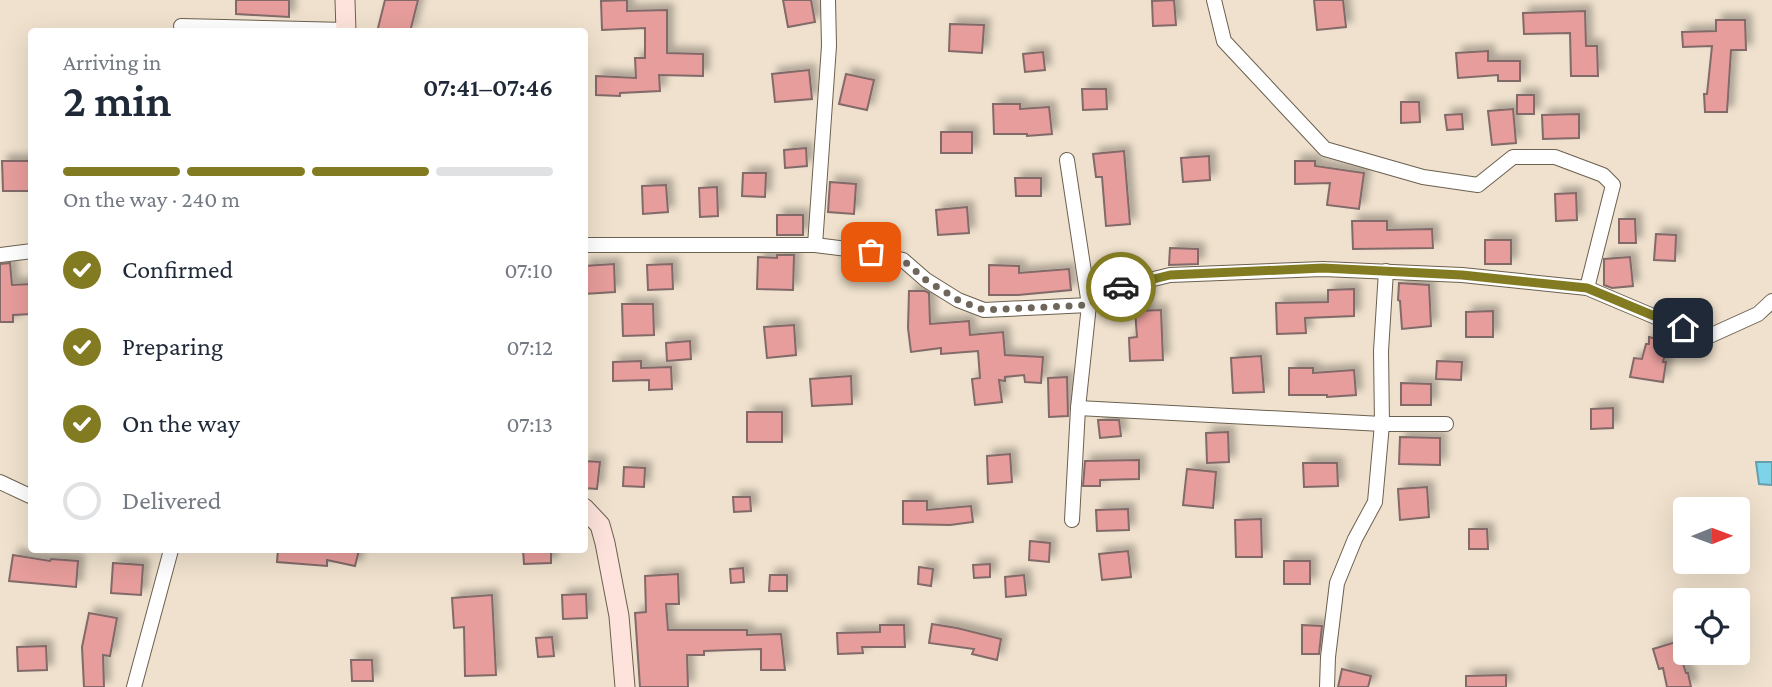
<!DOCTYPE html>
<meta charset="utf-8">
<style>
body{margin:0;font-family:"Crimson Pro",serif;background:#f6f6f7;color:#1f2937;height:100vh;display:flex;flex-direction:column;font-size:26px;white-space:nowrap}
*{box-sizing:border-box;margin:0}
p{font-size:23px;color:#747a83}
.icon{flex:none;width:38px;height:38px;fill:none;stroke:currentColor;stroke-width:2;stroke-linecap:round;stroke-linejoin:round}
.map{position:relative;flex:1;overflow:hidden}
.sheet{position:absolute;left:28px;top:28px;width:560px;height:525px;display:flex;flex-direction:column;background:#fff;border-radius:7px;box-shadow:0 7px 28px #0002}
.sheet>*{flex:none}
.needle{width:46px;rotate:89deg}
.fabs{position:absolute;left:1673px;top:497px;display:grid;gap:14px}
.fabs a{display:grid;place-items:center;width:77px;height:77px;border-radius:7px;background:#fff;box-shadow:0 7px 28px #0002;font-size:35px}
.pin{position:absolute;display:grid;place-items:center;width:60px;height:60px;color:#fff;margin:-30px;border-radius:14px;box-shadow:0 4px 10px #0006}
.courier{position:absolute;display:grid;place-items:center;width:70px;height:70px;margin:-35px;border:5px solid #827b21;border-radius:50%;background:#fff;color:#222;box-shadow:0 2px 9px #0007}
.overview em{font-style:normal;font-weight:600}
.overview div{display:flex;flex-direction:column-reverse}
.overview{display:flex;align-items:center;justify-content:space-between;height:119px;padding:0 35px}
h1{font-size:46px;font-weight:600;line-height:52px}
.bar{display:grid;grid-template-columns:repeat(4,1fr);gap:10px 7px;align-content:center;height:84px;padding:0 35px}
.bar i{height:9px;border-radius:5px;background:#e0e1e3}
.bar .current{background:#827b21}
.bar p{grid-column:span 4}
ol{padding:0 35px;list-style:none}
li{display:flex;align-items:center;gap:21px;height:77px}
li p{margin-inline-start:auto}
li .icon{padding:7px;border-radius:50%;background:#827b21;color:#fff;stroke-width:4}
li:last-child{color:#747a83}
li i{width:38px;height:38px;border:4px solid #e0e1e3;border-radius:50%}
.map>svg:first-child{display:block}
</style>
<div class="map">
<svg width="1772" height="687" viewBox="0 0 1772 687">
<defs>
<filter id="shadow"><feDropShadow dx="6" dy="-6" stdDeviation="3.5" flood-color="#0004"/></filter>
</defs>
<rect width="100%" height="100%" fill="#efe1cd"/>
<path fill="#7ed3e9" stroke="#659eac" stroke-width="2" d="M1756 462H1772V485L1759 484Z"/>
<g fill="#e69d9b" stroke="#826a69" stroke-width="2" filter="url(#shadow)">
<path d="M236 0H289V17L236 14Z"/>
<path d="M385 0H418L410 32H377Z"/>
<path d="M627 0V11L667 10V53L703 54V76L659 75 660 91 620 93V96L596 95V76L636 78 635 58H645V28L602 30 601 1Z"/>
<path d="M783 0H811L815 22 788 27Z"/>
<path d="M1174 0 1176 25 1153 26 1152 1Z"/>
<path d="M1314 0H1343L1346 27 1317 30Z"/>
<path d="M1585 11 1586 46H1597L1598 76H1571L1570 33 1524 34 1523 13Z"/>
<path d="M1716 20H1745L1746 50H1731L1727 112H1705L1704 94H1707L1712 46 1683 47 1682 32 1716 31Z"/>
<path d="M950 24 984 25 982 53 949 51Z"/>
<path d="M1488 51V61H1520V81H1498V75L1458 78 1456 53Z"/>
<path d="M1043 52 1045 70 1025 72 1023 54Z"/>
<path d="M809 70 812 99 775 102 772 74Z"/>
<path d="M846 74 874 80 867 110 839 104Z"/>
<path d="M1082 89H1106L1107 109 1083 110Z"/>
<rect x="1517" y="95" width="17" height="19"/>
<path d="M1401 102H1419L1420 122 1401 123Z"/>
<path d="M993 104H1020V109L1049 107 1052 134 1027 136V134H994Z"/>
<path d="M1513 109 1516 143 1492 145 1488 111Z"/>
<path d="M1462 114 1463 129 1447 130 1445 115Z"/>
<path d="M1579 114V138L1543 139 1542 115Z"/>
<rect x="941" y="132" width="31" height="21"/>
<path d="M806 148 807 166 785 168 784 150Z"/>
<path d="M1124 151 1130 224 1106 226 1102 177H1096L1093 154Z"/>
<path d="M1209 156 1210 180 1183 182 1181 158Z"/>
<path d="M2 161H29V191H3Z"/>
<path d="M1295 161H1315V166L1364 173 1359 209 1327 205 1330 183 1295 184Z"/>
<path d="M743 173H766L765 197 742 196Z"/>
<path d="M1015 178H1041V196H1016Z"/>
<path d="M830 182 856 184 854 214 828 212Z"/>
<path d="M666 185 668 212 643 214 642 186Z"/>
<path d="M717 187 718 216 700 217 699 188Z"/>
<path d="M1576 193 1577 220 1556 221 1555 194Z"/>
<path d="M967 207 969 233 938 235 936 210Z"/>
<rect x="777" y="215" width="26" height="20"/>
<path d="M1619 219H1635L1636 243H1619Z"/>
<path d="M1352 221H1387V230L1432 229 1433 248 1353 249Z"/>
<path d="M1656 234 1676 235 1675 261 1654 260Z"/>
<rect x="1485" y="240" width="26" height="24"/>
<path d="M1170 248 1198 249V264L1169 265Z"/>
<path d="M777 255H794L793 290 757 289 758 257 777 258Z"/>
<path d="M1630 257 1633 286 1612 288 1604 285V259Z"/>
<path d="M10 263 12 285 32 284V314L13 315V322H0V264Z"/>
<path d="M614 264 615 292 584 294V266Z"/>
<path d="M672 264 673 289 648 290 647 265Z"/>
<path d="M989 265 1019 266V273L1069 269 1071 290 1018 295H989Z"/>
<path d="M1399 283 1429 285 1431 326 1402 329 1400 301 1398 300Z"/>
<path d="M1354 289V316L1305 318 1306 333 1277 334 1276 303 1328 302V290Z"/>
<path d="M909 291H925L929 293 930 324 969 321 970 335 1003 332 1005 355 1043 357 1041 383 1025 382 1024 375 1005 377V381L999 380 1002 402 975 405 972 379 980 378 978 351 941 354V348L911 352 908 328Z"/>
<path d="M622 304H653L654 335 623 336Z"/>
<path d="M1161 310 1163 360 1130 361 1129 338 1137 337 1135 311Z"/>
<path d="M1493 311V337H1466V312Z"/>
<path d="M794 325 796 355 767 358 764 327Z"/>
<path d="M1649 337 1668 342 1663 362H1666L1663 382 1630 377 1634 358 1642 359 1646 344H1649Z"/>
<path d="M690 341 691 359 667 361 666 343Z"/>
<path d="M1261 356 1264 392 1233 393 1231 358Z"/>
<path d="M641 361V368L671 367 672 389 649 390V380L613 381V362Z"/>
<path d="M1437 361 1462 362 1461 380 1436 379Z"/>
<path d="M1289 368H1313V373L1354 370 1356 395 1327 397V395H1289Z"/>
<path d="M851 376 852 404 812 406 810 379Z"/>
<path d="M1067 377 1068 416 1049 417 1048 378Z"/>
<path d="M1401 383 1431 384V405H1401Z"/>
<path d="M1613 408V428L1591 429V409Z"/>
<rect x="747" y="412" width="35" height="30"/>
<path d="M1098 420H1119L1121 436 1100 438Z"/>
<path d="M1228 432 1229 462 1207 463 1206 433Z"/>
<path d="M1400 437 1440 438V465L1399 464Z"/>
<path d="M1010 454 1012 482 988 484 987 456Z"/>
<path d="M1139 460V479L1100 480V486H1083L1085 461Z"/>
<path d="M584 461 600 462 597 489 584 488Z"/>
<path d="M1303 463H1337L1338 486 1304 487Z"/>
<path d="M624 467 645 468 644 487 623 486Z"/>
<path d="M1187 469 1216 472 1213 508 1183 505Z"/>
<path d="M1427 487 1429 517 1400 520 1398 489Z"/>
<path d="M733 497H750L751 511 734 512Z"/>
<path d="M903 501H927V510L971 506 973 522 950 525 903 524Z"/>
<path d="M1128 509 1129 530 1097 531 1096 510Z"/>
<path d="M1261 519 1262 557H1236L1235 520Z"/>
<path d="M1469 529H1487L1488 549H1469Z"/>
<path d="M1030 541 1050 543 1049 562 1029 560Z"/>
<path d="M278 550H359L355 566 327 560V566L277 562Z"/>
<path d="M523 550H551V563L524 564Z"/>
<path d="M1128 551 1131 577 1102 580 1099 554Z"/>
<path d="M13 555 50 561 51 559 78 561 76 587 9 581Z"/>
<rect x="1284" y="561" width="26" height="23"/>
<path d="M113 563 143 565 141 595 111 593Z"/>
<path d="M990 564V577L974 578 973 565Z"/>
<path d="M919 567 933 569 931 586 918 584Z"/>
<path d="M743 568 744 582 731 583 730 569Z"/>
<path d="M678 574 679 604H666L668 630H747V635L781 634 785 670H761V649L704 651V655H687L688 687H640L635 613 646 612 645 576Z"/>
<path d="M770 575H787V591H769Z"/>
<path d="M1024 575 1026 595 1006 597 1005 577Z"/>
<path d="M586 594 587 618 563 619 562 595Z"/>
<path d="M492 595 496 675 465 676 464 627 454 628 452 598Z"/>
<path d="M89 613 117 618 110 656 103 655 104 687H84L82 647Z"/>
<path d="M932 624 957 628 1001 639 997 660 972 654 974 649 929 643Z"/>
<path d="M880 625H904L905 647H862L863 653 838 654 837 633 880 632Z"/>
<path d="M1302 625 1322 626 1319 654H1302Z"/>
<path d="M552 637 554 656 538 657 536 638Z"/>
<path d="M1676 642 1686 673H1688L1691 687H1667L1663 668 1659 669 1653 649Z"/>
<path d="M46 646 47 670 18 671 17 647Z"/>
<path d="M351 660H372L373 681H352Z"/>
<path d="M1342 669 1371 676 1368 687H1338Z"/>
<path d="M1506 675V687H1466V676Z"/>
</g>
<g fill="none" stroke-linecap="round" stroke-linejoin="round">
<g stroke="#6c604f" stroke-width="16">
<g id="street">
<path d="M1214 0 1224 41 1325 149 1423 177 1478 185 1513 157H1555L1603 175 1613 185 1587 288"/>
<path d="M181 26 346 30"/>
<path d="M1067 160 1089 305 1078 408 1072 520"/>
<path d="M584 245H815L871 252 903 260 926 280 958 300 984 310 1089 305 1108 290 1170 275 1323 269 1462 275 1587 288 1705 338 1758 314 1772 301"/>
<path d="M815 245 829 46 828 0"/>
<path d="M0 255 32 251"/>
<path d="M1078 408 1382 424H1446"/>
<path d="M0 482 32 497"/>
<path d="M134 687 171 550"/>
<path d="M1327 687 1328 657 1337 583 1355 539 1375 502 1382 424 1381 351 1386 271"/>
</g>
</g>
<g stroke="#6c604f" stroke-width="21">
<g id="secondary">
<path d="M345 0 346 32"/>
<path d="M584 508 600 525 605 543 619 616 625 687"/>
</g>
</g>
<use href="#street" stroke="#fff" stroke-width="14"/>
<use href="#secondary" stroke="#fde3db" stroke-width="19"/>
</g>
<g fill="none" stroke-linecap="round" stroke-linejoin="round">
<path stroke="#6f665b" stroke-width="7" stroke-dasharray="0 12.6" d="M871 252 903 260 926 280 958 300 984 310 1089 305 1108 290 1121 287"/>
<path stroke="#827b21" stroke-width="9" d="M1121 287 1170 275 1323 268 1462 275 1587 288 1683 328"/>
</g>
</svg>
<div class="fabs">
<a><svg class="needle" viewBox="-14 -14 28 28"><path d="M0-13l5 13h-10z" fill="#e53935"/><path d="M0 13l5-13h-10z" fill="#747a83"/></svg></a>
<a><svg class="icon" aria-label="locate" viewBox="0 0 24 24"><circle cx="12" cy="12" r="6"/><path d="M12 2v4M12 18v4M2 12h4M18 12h4"/></svg></a>
</div>
<div class="pin" style="left:871px;top:252px;background:#ea580c"><svg class="icon" aria-label="bag" viewBox="0 0 24 24"><path d="M5 8h14l-1 12H6zM9 8a3 3 0 0 1 6 0"/></svg></div>
<div class="pin" style="left:1683px;top:328px;background:#1f2937"><svg class="icon" aria-label="home" viewBox="0 0 24 24"><path d="M3 11l9-7 9 7M6 9v11h12V9"/></svg></div>
<div class="courier" style="left:1121px;top:287px"><svg class="icon" aria-label="car" viewBox="0 0 24 24"><path d="M5 17H2v-5l4-1 3-4h7l3 4 3 1v5h-3M9 17h6M6 11h13"/><circle cx="7" cy="17" r="2"/><circle cx="17" cy="17" r="2"/></svg></div>
<section class="sheet">
<div class="overview"><div><h1>2 min</h1><p>Arriving in</p></div><em>07:41–07:46</em></div>
<div class="bar"><i class="current"></i><i class="current"></i><i class="current"></i><i></i><p>On the way · 240 m</p></div>
<ol>
<li><svg class="icon" aria-label="check" viewBox="0 0 24 24"><path d="M5 12l5 5 9-10"/></svg>Confirmed<p>07:10</p></li>
<li><svg class="icon" aria-label="check" viewBox="0 0 24 24"><path d="M5 12l5 5 9-10"/></svg>Preparing<p>07:12</p></li>
<li><svg class="icon" aria-label="check" viewBox="0 0 24 24"><path d="M5 12l5 5 9-10"/></svg>On the way<p>07:13</p></li>
<li><i></i>Delivered</li>
</ol>
</section>
</div>
